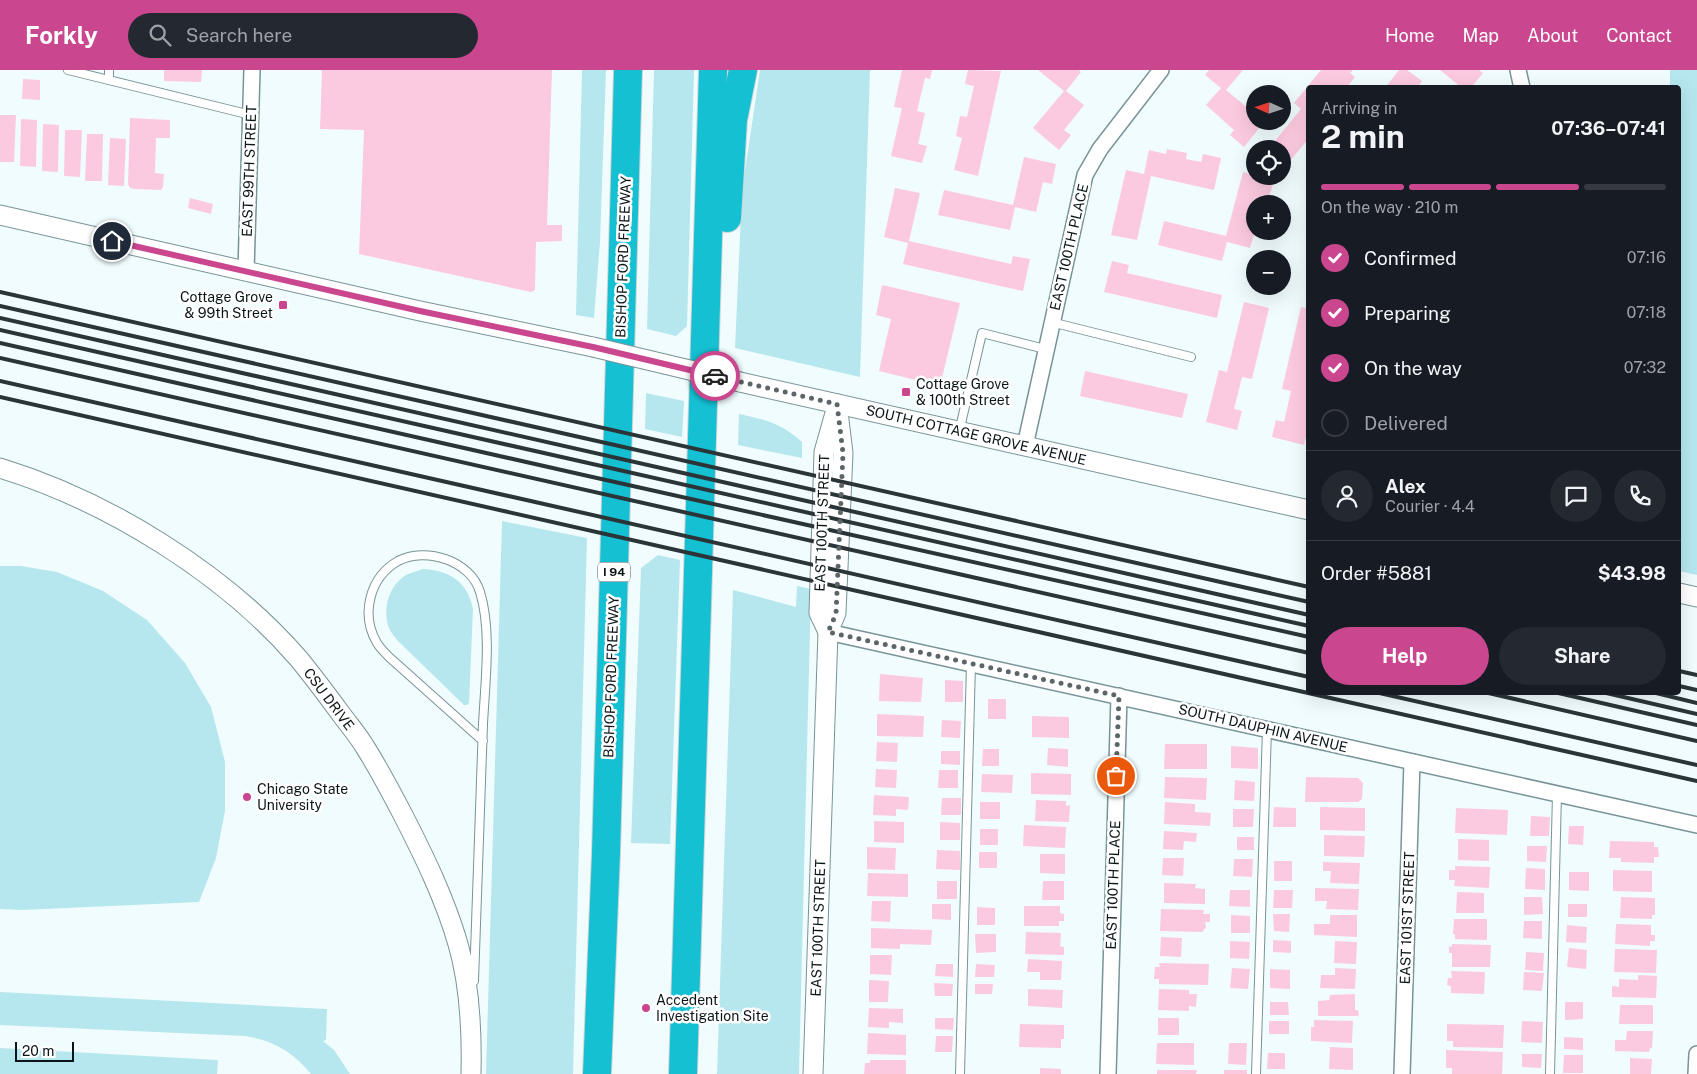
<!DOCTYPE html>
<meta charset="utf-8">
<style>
body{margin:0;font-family:"Public Sans",sans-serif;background:#242831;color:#f1f3f6;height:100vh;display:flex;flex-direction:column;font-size:19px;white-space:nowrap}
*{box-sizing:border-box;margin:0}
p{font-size:16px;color:#9ea1a6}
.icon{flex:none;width:28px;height:28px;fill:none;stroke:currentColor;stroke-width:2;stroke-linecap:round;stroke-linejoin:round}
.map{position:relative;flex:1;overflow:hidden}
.drawer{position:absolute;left:1306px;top:15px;width:375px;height:610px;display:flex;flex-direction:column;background:#171b24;border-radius:5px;box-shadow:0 5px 20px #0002}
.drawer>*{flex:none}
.needle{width:32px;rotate:273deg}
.tools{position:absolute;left:1246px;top:15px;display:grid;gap:10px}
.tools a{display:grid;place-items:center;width:45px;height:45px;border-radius:50%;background:#171b24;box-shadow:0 5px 20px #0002;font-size:25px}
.scale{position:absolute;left:15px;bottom:12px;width:59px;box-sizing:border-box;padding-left:5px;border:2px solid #0b1517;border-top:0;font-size:14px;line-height:18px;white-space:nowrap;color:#0b1517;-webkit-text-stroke:4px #fff;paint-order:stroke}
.pin{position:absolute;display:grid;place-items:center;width:42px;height:42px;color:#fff;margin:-21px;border:2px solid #fff;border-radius:50%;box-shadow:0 1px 5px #0007}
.courier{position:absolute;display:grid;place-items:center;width:50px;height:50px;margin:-25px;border:4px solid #ca478f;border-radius:50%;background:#fff;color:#222;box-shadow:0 1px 6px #0007}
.summary em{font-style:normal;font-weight:700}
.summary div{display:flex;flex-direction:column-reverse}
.summary{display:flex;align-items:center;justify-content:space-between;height:85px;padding:0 15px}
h1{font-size:32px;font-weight:700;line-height:38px}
.bar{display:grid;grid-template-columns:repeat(4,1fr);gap:8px 5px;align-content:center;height:60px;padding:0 15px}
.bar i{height:6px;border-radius:4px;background:#363941}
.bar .selected{background:#ca478f}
.bar p{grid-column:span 4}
.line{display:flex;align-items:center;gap:12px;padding:0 15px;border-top:1px solid #363941}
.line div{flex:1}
.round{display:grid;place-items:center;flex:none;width:52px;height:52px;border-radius:26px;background:#242831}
ol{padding:0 15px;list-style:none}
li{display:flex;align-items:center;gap:15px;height:55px}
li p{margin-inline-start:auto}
li .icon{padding:5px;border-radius:50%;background:#ca478f;color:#fff;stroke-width:4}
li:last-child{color:#9ea1a6}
li i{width:28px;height:28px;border:2px solid #363941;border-radius:50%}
.button{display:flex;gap:10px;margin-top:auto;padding:10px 15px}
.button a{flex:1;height:58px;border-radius:30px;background:#ca478f;color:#fff;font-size:20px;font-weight:700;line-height:58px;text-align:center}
.button a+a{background:#242831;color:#f1f3f6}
header{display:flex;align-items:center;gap:30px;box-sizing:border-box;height:70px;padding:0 25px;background:#ca478f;color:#fff}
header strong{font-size:24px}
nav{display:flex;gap:28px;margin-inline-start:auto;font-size:18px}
.search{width:350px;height:45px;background:#242831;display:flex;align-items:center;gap:12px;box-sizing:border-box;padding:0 18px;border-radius:28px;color:#9ea1a6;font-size:19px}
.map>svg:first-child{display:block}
</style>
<header>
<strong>Forkly</strong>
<div class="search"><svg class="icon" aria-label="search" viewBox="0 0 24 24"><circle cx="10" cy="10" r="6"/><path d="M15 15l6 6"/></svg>Search here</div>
<nav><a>Home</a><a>Map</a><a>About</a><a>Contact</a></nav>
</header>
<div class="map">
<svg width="1697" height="1004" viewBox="0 0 1697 1004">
<rect width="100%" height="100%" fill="#f1fcfe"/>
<g fill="#b6e7ef">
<path d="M582 0H606L600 172 594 248 576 245Z"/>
<path d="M654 0H694L687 256 676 266 647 259Z"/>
<path d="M760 0H870L860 307 735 278 742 121Z"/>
<path d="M1670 0H1697V505L1679 501V18L1670 17Z"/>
<path d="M646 323 684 331 682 367 645 359Z"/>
<path d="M739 344C766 350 781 353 802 372V388L738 375Z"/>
<path d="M502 451 587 468 573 1004H486Z"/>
<path d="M658 485 680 490 670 774 631 773 641 498Z"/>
<path d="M0 496H21L57 502 103 521 147 550 185 593 211 637 225 692V741L216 788 199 832 22 840 0 839Z"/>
<path d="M423 499C449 500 468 512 473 539L469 633 467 635H464L398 571C395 567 391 563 389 558 382 538 389 514 408 504 413 502 419 501 423 499Z"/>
<path d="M797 516 811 519 799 1004H717L733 520 796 537Z"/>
<path d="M0 922 327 939 326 970 323 971 334 980 350 1004H311C294 982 272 970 245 966L0 955Z"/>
<path d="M0 978 218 990 217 1004H0Z"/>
</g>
<g fill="#fccae0">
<path d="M164 0H202L201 12 164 11Z"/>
<path d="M322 0H552L547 155H562V171L536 172 535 220 531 222 359 184 364 60 320 59Z"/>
<path d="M902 0H932L930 9 925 8 917 41 925 43 918 74 927 76 922 93 891 86 902 38 894 37Z"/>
<path d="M968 0 1001 1 978 106 954 100 962 68 956 66 960 46 967 47 974 16 965 14Z"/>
<path d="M1038 0H1079L1081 2 1066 21 1084 35 1064 60 1071 65 1059 80 1033 58 1064 21Z"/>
<path d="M1209 0H1243L1226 20 1255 44V51L1264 52 1244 77 1230 65 1234 60 1206 35 1221 18 1205 5Z"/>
<path d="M1321 0H1353L1350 3 1355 7 1346 18H1309V68L1289 92 1282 87V79H1272L1270 77 1301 39 1294 33Z"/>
<path d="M1399 0H1407L1422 11 1417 18H1385Z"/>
<path d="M1440 0H1479L1483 3 1471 18H1462Z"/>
<path d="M23 9 40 10V30L22 29Z"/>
<path d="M0 45H16L14 92H0Z"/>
<path d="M130 48 170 50V68H156L155 103 164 104 163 117 161 120 135 119 130 118 128 114Z"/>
<path d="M21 49 37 50 36 97 20 96Z"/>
<path d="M43 54 59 55 58 102 42 101Z"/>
<path d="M65 60H82L80 107 64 106Z"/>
<path d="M87 64H103L102 111H85Z"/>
<path d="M110 68 126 69 124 116 108 115Z"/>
<path d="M1167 79 1187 83 1186 89 1201 92 1203 84 1221 88 1214 120 1151 106 1137 170 1111 165 1126 100 1144 104 1149 80 1166 84Z"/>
<path d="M1024 87 1056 94 1052 114 1043 112 1036 142 1015 137 1010 160 938 145 944 120 1013 135Z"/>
<path d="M1243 102 1274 111 1269 127 1262 125 1260 134H1255V162L1250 178 1227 172 1222 191 1158 175 1164 151 1226 166Z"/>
<path d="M895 118 920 123 909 171 1011 194 1013 186 1030 189 1023 221 903 194 908 173 884 167Z"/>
<path d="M190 128 213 134 211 144 188 138Z"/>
<path d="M1112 191 1129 195 1127 203 1222 225 1217 248 1104 222Z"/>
<path d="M882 215 960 233 940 316 879 301 891 249 876 245Z"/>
<path d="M1244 232 1269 238 1252 309 1242 307 1234 339 1242 341 1237 360 1206 352 1219 300 1227 302Z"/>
<path d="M1301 237 1309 239V315L1307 324H1309V354L1304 375 1272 367 1276 350 1284 352 1291 321 1282 319Z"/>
<path d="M1085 301 1188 324 1182 348 1080 326Z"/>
<path d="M880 604 923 608 921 632 879 631Z"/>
<path d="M945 610 963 611V632H945Z"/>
<rect x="988" y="629" width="18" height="20"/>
<path d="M877 644 924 646 923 667 877 666Z"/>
<path d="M1032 646 1069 647V668L1032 667Z"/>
<path d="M942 650 961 651 960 668 941 667Z"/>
<path d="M877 672 898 673 897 692 876 691Z"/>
<path d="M1165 674H1207V699H1164Z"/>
<path d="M1231 676 1258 678V699L1231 698Z"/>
<path d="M1048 678 1068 679V697L1047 695Z"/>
<path d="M983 679H999V696H982Z"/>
<path d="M941 681H960V695L941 694Z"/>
<path d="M876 699 897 700 896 718 875 717Z"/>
<path d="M939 700H958V718H938Z"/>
<path d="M1031 703 1071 704V725L1031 724Z"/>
<path d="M982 704 1013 705 1012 723 981 722Z"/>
<path d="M1165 707 1207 708 1206 730 1164 728Z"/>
<path d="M1306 707 1358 708 1363 713 1362 729 1358 732H1305Z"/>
<path d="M1235 710 1255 712 1254 731 1234 730Z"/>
<path d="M874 725 909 727 908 740 896 739V746L873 745Z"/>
<path d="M942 728H961V745H941Z"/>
<path d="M1036 730 1066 731V736L1070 735 1069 752 1035 751Z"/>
<rect x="980" y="732" width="20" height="17"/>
<path d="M1165 732 1195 734V742L1211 743 1210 756 1164 754Z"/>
<path d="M1274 737 1296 738V757H1273Z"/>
<path d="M1320 737 1365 738V761L1320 760Z"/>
<path d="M1456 738 1508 740 1507 765 1455 763Z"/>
<path d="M1233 739H1254L1253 757H1233Z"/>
<path d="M1531 746 1550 747 1549 766H1530Z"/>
<path d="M874 751 904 752V773L874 772Z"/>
<path d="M940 752 960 753V770H940Z"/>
<path d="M1024 755 1066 757 1065 778 1023 776Z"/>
<path d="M1569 756H1584L1583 775 1568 774Z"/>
<rect x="980" y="759" width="18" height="16"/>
<path d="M1164 761 1197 763 1196 772 1184 771 1183 780 1163 779Z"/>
<path d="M1324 765 1365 766 1364 787 1324 786Z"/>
<rect x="1237" y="767" width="17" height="13"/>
<path d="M1458 769 1489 770V791L1458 790Z"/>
<path d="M1610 771 1654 772V777H1658L1659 787H1654V793L1621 792V788H1609Z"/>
<path d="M1527 776H1547L1546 792 1527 791Z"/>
<path d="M867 777 896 778 895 800 867 799Z"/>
<path d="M937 780 960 781V800L936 799Z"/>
<rect x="979" y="782" width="18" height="16"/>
<path d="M1040 784H1065V804L1040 803Z"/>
<path d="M1163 788H1184L1183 806 1162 805Z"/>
<path d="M1234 789H1253L1252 807 1233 806Z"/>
<rect x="1274" y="791" width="18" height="20"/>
<path d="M1323 792 1360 793 1359 814 1330 813 1331 801H1323Z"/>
<path d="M1455 796 1490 797 1489 818 1454 816 1455 810H1449V800H1455Z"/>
<path d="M1526 798 1545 799V820L1525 819Z"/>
<path d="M1613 800 1652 801V822L1613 821Z"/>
<path d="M1569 802H1589V821L1569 820Z"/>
<path d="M868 803 908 804V827L867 826Z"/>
<rect x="937" y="811" width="20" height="18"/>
<path d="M1043 811H1064V830H1042Z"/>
<path d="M1164 813 1196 814 1195 818 1205 819V834L1164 833Z"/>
<path d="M1315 818 1359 819 1358 840 1326 839 1327 831H1315Z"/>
<path d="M1230 820H1250V837L1229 836Z"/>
<path d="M1274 820H1293L1292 838H1273Z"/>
<path d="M1457 822 1484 823V843H1456Z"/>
<path d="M1524 827H1542L1543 844 1524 845Z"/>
<path d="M1621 827 1655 828V845H1652V849L1620 848Z"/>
<path d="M872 831H891L890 852 871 851Z"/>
<path d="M932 834H951V850L932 849Z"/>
<rect x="1568" y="834" width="19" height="13"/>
<path d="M1024 836H1060V843L1064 844V851H1059V856H1024Z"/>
<path d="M977 837 995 838V855H977Z"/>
<path d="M1161 839 1204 840 1203 844H1210V852H1205L1206 857 1202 862 1160 861Z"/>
<path d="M1273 844H1290L1289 862 1274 861Z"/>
<path d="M1231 845 1250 846V863H1231Z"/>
<path d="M1330 845H1357V867L1314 865V854H1330Z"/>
<path d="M1454 849H1487V870L1455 869V864L1453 865Z"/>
<path d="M1524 851H1542V869L1523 868Z"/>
<path d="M1616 854 1651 855V865H1655V871H1650V876L1615 874Z"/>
<path d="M1567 855 1587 857 1586 873 1566 872Z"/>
<path d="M871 858 932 860 931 875 900 874V879L871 878Z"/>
<path d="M1026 862 1061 863 1060 876 1064 877V885L1025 884Z"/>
<path d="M975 864H996V882L976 883Z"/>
<path d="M1161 867 1182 868 1181 887 1160 886Z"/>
<path d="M1273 870 1291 871V883L1273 882Z"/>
<path d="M1230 871 1250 872 1249 889 1230 888Z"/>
<path d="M1335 871 1357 872 1356 894 1334 893Z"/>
<path d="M1452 874 1491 875 1490 897H1452V883H1449V876L1452 877Z"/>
<path d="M1569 878 1587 880 1586 899 1567 897Z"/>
<path d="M1615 879 1657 880 1656 903 1614 902Z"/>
<path d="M1526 882 1544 883 1543 901 1525 900Z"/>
<path d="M870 885H892L891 905 870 904Z"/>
<path d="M1028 889 1062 891 1061 910H1040V902H1027Z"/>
<path d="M1159 893 1209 894 1208 915 1159 914V909H1154L1155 897H1160Z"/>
<path d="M936 894H953V907L935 906Z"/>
<path d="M976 894 995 895 994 907H975Z"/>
<path d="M1232 898 1250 899 1248 919 1230 918Z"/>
<path d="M1335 898 1356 899 1355 919 1320 918 1321 905H1335Z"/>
<path d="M1270 899 1290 900V919L1270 918Z"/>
<path d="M1451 901 1485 902 1484 924 1451 923V916L1447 915 1448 908H1452Z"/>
<path d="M1524 902 1544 903 1542 921 1523 920Z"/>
<path d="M1638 905 1657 906 1656 928 1612 927V916L1619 917V909L1638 910Z"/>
<path d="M869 910 889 911 888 932H869Z"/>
<path d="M934 913 953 914 952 926H935Z"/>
<path d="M975 914H993L992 924H975Z"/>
<path d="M1028 919 1063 920 1062 938 1028 936Z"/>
<path d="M1159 919 1189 920V924H1197L1196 937 1189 936V941L1158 940Z"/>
<path d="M1355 924V940H1358L1359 946H1318V931L1329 930 1330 925Z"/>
<path d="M1270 932H1288L1289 945H1270Z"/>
<path d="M1565 932H1583V949L1565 950Z"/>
<path d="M1620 935H1653V954H1619Z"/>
<path d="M869 938 903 939V953L889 952V958L868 957Z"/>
<path d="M935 948H954L953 960 935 959Z"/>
<rect x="1158" y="948" width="21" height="17"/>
<path d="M1314 950 1353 951 1352 973 1311 971V957H1314Z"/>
<rect x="1269" y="951" width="20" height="13"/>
<path d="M1522 951 1543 952 1542 973 1521 972Z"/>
<path d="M1020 954 1064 955V969H1061V978L1019 977Z"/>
<path d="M1447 954 1504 955 1503 978 1453 977V971H1447Z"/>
<path d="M1627 961H1653L1652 978H1650L1649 982 1615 981V970H1626Z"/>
<path d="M868 963 906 965V985L867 984Z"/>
<path d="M936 966H953L952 982H935Z"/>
<path d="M1564 967 1583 968V980L1564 979Z"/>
<path d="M1157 973H1194V995L1156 994Z"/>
<path d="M1229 973H1247L1246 995 1228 994Z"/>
<path d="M1330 977 1353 978V1000L1329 999Z"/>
<path d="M1446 980 1503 982 1502 1004H1452V998H1446Z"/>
<path d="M1268 983H1285V999H1267Z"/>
<path d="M1522 984H1542L1541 998 1522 997Z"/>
<path d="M1564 985H1583V1003H1563Z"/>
<path d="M1630 988 1652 989 1651 1004H1630Z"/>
<path d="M870 990H906V1004H864L865 993H870Z"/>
<path d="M1040 998 1061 999V1004H1040Z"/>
<path d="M1157 1000H1197L1196 1004H1157Z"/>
<rect x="1224" y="1000" width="23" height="4"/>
</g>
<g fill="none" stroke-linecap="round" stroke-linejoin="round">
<g stroke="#789498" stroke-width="10">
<g id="service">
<path d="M68 0 251 45"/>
<path d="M109 10V0"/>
<path d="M1051 252 1191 287"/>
<path d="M959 362 982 263 1045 279"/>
<path d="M474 911C477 826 480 740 483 654 485 614 492 560 480 522 471 491 426 476 398 491 370 507 360 544 377 573 380 578 385 583 389 587L483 671"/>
<path d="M960 1004 971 594"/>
<path d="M1256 1004 1267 659"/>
<path d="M1550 1004 1557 724"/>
</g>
</g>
<g stroke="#789498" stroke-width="18">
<g id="minor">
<path d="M1518 0 1522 18"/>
<path d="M246 201 252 0"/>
<path d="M1025 376 1085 105 1100 79 1161 0"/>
<path d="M828 562 1697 755"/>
<path d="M1108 1004 1119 626"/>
<path d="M1402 1004 1412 692"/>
<path d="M1696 1004 1697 984"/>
</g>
</g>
<g stroke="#789498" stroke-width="21">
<g id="tertiary">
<path d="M0 145 420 241 593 277"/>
<path d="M740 312 1309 440"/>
<path d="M0 398C108 431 224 503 298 588 313 606 327 625 341 644 349 655 358 665 365 677 379 699 391 722 403 745 424 786 445 829 458 874 470 915 472 961 471 1004"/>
<path d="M1679 523 1697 527"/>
<path d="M828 562 819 543 824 382 835 343"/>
<path d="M813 1004 828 562 836 543 843 383 837 334"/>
</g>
</g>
<g stroke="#d3d5d5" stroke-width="30">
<g id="motorway">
<path d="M727 148 733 50 743 0"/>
<path d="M597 1004 606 783 628 0"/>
<path d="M683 1004 713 0"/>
</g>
</g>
<use href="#service" stroke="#fff" stroke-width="8"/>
<use href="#minor" stroke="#fff" stroke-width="15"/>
<use href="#tertiary" stroke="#fff" stroke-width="19"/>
<use href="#motorway" stroke="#15c0d3" stroke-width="28"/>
<g stroke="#2b3537" stroke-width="4">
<path d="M0 222 1309 517"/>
<path d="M0 236 1309 532"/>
<path d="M0 248 1309 545"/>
<path d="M0 260 1309 556"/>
<path d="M0 273 588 406 1309 567"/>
<path d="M0 288 1309 583"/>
<path d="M0 311 1309 607"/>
<path d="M0 327 1697 711"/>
<path d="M1679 601 1697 605"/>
<path d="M1679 616 1697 620"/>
<path d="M1375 622 1697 695"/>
<path d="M1484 622 1697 671"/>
<path d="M1554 622 1697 655"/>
<path d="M1602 622 1697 644"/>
<path d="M1652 622 1697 633"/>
</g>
<g stroke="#789498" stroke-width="21" stroke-linecap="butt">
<path id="tertiary-bridge" d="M593 277 740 312"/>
</g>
<use href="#tertiary-bridge" stroke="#fff" stroke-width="19"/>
</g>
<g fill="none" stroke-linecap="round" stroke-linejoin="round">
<path stroke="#5c6668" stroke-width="5" stroke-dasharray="0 9" d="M715 306 837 334 843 383 836 544 828 562 1119 626 1116 706"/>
<path stroke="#ca478f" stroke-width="6" d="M112 171 420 241 593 277 715 306"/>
</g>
<g fill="#ca478f" stroke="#fff" stroke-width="2">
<rect x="278" y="230" width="10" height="10" rx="2.5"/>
<rect x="901" y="317" width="10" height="10" rx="2.5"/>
<circle cx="247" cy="727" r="5"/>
<circle cx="646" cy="938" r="5"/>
</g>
<g text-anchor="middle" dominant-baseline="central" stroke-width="5" stroke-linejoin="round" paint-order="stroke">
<rect fill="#fff" stroke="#545b5d" stroke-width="1" x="598" y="492.5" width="32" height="19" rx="4"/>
<g font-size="12" font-weight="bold" fill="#0b1517">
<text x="614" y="502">I 94</text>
</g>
<g font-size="14" fill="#0b1517" stroke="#fff">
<text transform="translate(249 101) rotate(-88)">EAST 99TH STREET</text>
<text transform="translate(1069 177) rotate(-77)">EAST 100TH PLACE</text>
<text transform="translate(623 187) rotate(-88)">BISHOP FORD FREEWAY</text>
<text transform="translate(976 365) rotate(13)">SOUTH COTTAGE GROVE AVENUE</text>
<text transform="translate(822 453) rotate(-88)">EAST 100TH STREET</text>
<text transform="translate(611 607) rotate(-88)">BISHOP FORD FREEWAY</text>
<text transform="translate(329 629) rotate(53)">CSU DRIVE</text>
<text transform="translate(1263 658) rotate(13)">SOUTH DAUPHIN AVENUE</text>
<text transform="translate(1113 815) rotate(-88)">EAST 100TH PLACE</text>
<text transform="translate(1407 848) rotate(-88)">EAST 101ST STREET</text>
<text transform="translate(818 858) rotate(-88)">EAST 100TH STREET</text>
</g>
<g font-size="14" fill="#0b1517" stroke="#fff" text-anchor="start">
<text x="273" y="227" text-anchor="end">Cottage Grove<tspan x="273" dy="16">&amp; 99th Street</tspan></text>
<text x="916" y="314">Cottage Grove<tspan x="916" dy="16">&amp; 100th Street</tspan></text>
<text x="257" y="719">Chicago State<tspan x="257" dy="16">University</tspan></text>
<text x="656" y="930">Accedent<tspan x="656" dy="16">Investigation Site</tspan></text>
</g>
</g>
</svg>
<div class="tools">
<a><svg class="needle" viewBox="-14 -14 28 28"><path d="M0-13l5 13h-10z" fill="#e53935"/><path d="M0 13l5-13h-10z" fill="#9ea1a6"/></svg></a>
<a><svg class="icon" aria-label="locate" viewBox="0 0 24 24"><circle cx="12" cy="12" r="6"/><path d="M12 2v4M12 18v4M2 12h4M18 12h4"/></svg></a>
<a>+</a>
<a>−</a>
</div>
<div class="scale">20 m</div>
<div class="pin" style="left:1116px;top:706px;background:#ea580c"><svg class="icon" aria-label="bag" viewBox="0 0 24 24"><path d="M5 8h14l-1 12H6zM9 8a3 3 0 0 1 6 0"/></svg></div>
<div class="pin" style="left:112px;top:171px;background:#1f2937"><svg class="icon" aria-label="home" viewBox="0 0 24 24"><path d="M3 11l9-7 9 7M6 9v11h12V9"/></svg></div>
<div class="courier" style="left:715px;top:306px"><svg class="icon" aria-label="car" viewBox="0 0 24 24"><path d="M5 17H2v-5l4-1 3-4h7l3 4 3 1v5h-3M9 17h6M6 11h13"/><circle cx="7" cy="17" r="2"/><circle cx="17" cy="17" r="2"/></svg></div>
<section class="drawer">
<div class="summary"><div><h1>2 min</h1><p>Arriving in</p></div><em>07:36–07:41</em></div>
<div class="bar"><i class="selected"></i><i class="selected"></i><i class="selected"></i><i></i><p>On the way · 210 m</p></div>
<ol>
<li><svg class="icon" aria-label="check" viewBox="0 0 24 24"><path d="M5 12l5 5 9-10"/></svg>Confirmed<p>07:16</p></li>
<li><svg class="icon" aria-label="check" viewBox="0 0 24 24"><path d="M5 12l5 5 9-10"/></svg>Preparing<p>07:18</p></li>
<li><svg class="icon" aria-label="check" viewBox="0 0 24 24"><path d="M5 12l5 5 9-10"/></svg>On the way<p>07:32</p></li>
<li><i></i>Delivered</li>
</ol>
<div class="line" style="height:90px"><a class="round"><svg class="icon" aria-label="person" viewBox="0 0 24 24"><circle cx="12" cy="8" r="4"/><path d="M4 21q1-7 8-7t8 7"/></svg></a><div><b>Alex</b><p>Courier · 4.4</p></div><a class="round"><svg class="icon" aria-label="chat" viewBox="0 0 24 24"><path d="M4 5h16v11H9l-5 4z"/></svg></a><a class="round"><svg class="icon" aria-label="phone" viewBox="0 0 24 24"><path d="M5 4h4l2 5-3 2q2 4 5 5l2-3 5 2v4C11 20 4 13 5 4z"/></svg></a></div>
<div class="line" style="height:65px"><div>Order #5881</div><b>$43.98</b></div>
<div class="button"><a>Help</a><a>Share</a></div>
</section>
</div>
